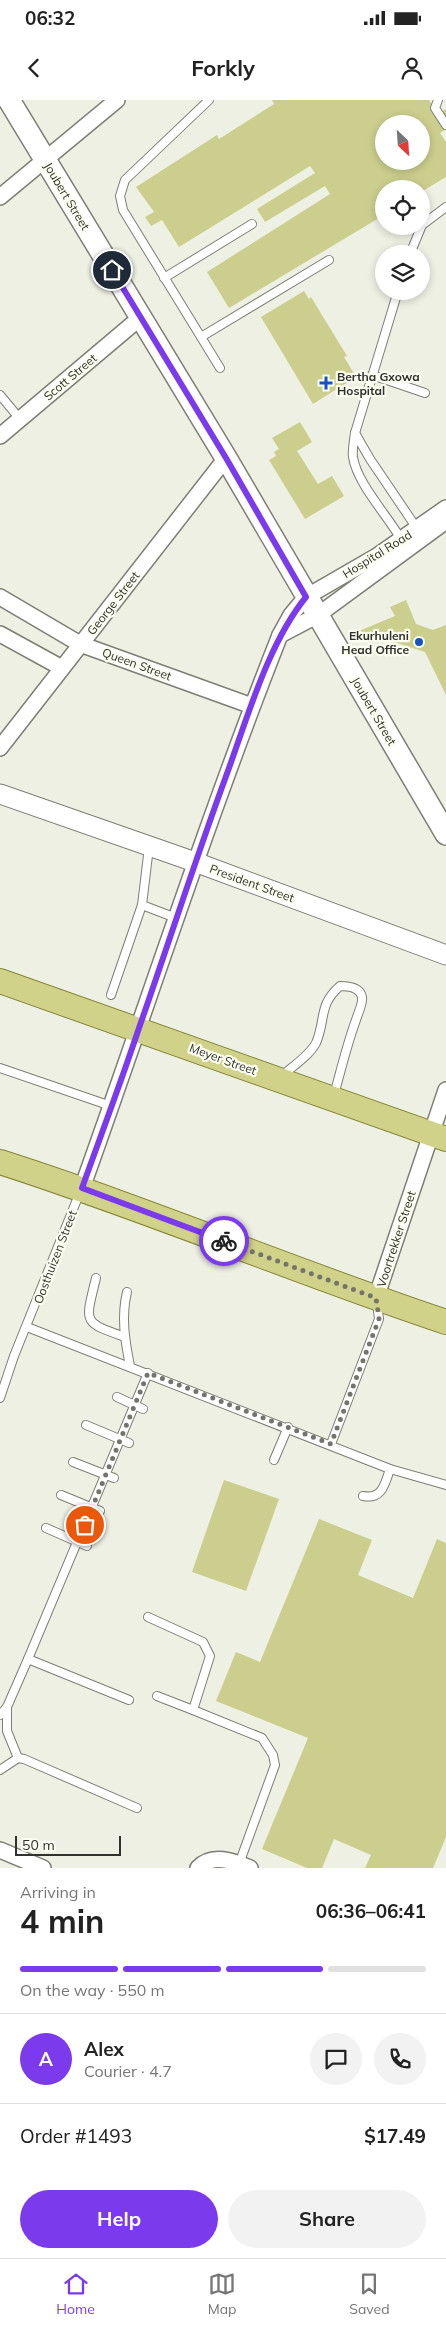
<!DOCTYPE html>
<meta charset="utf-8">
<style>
body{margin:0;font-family:Mulish,sans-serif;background:#f2f2f2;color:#222;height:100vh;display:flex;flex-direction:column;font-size:19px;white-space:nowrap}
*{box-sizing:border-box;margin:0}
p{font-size:16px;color:#767676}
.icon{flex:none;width:28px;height:28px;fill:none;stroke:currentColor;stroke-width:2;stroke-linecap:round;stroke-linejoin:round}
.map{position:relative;height:1768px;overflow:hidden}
.details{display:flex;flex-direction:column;background:#fff;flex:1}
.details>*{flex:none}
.needle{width:32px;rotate:155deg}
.buttons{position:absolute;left:375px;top:15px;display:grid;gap:10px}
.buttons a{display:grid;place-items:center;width:55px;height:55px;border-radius:50%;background:#fff;box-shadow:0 2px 8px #0003;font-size:25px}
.scale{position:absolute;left:15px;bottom:12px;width:106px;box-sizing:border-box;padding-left:5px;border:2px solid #31312d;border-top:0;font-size:14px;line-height:18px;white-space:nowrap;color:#31312d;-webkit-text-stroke:4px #fcfdf1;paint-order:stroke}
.pin{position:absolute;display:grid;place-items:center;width:42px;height:42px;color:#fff;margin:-21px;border:2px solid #fff;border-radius:50%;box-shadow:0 1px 5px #0007}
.courier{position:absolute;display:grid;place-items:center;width:50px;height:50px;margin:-25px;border:4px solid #7c3aed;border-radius:50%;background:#fff;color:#222;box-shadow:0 1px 6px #0007}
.headline em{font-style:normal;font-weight:700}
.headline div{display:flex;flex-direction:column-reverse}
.headline{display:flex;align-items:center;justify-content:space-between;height:85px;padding:0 20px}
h1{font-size:32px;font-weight:700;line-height:38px}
.bar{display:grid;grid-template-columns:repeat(4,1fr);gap:8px 5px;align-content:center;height:60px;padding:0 20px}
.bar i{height:6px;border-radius:4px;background:#e0e0e0}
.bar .current{background:#7c3aed}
.bar p{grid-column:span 4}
.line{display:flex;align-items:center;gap:12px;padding:0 20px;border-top:1px solid #e0e0e0}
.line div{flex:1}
.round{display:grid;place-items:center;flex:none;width:52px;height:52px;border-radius:26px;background:#f2f2f2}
.action{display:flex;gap:10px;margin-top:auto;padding:10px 20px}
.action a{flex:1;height:58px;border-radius:30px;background:#7c3aed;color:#fff;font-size:20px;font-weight:700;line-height:58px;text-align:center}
.action a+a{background:#f2f2f2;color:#222}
.status{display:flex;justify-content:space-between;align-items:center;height:35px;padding:0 25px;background:#fff;direction:ltr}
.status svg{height:14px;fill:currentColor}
header{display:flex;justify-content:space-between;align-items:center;height:65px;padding:0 20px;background:#fff;font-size:22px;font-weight:700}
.tabs{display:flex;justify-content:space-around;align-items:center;height:70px;border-top:1px solid #e0e0e0;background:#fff;font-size:14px;color:#767676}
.tabs a{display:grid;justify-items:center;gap:2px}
.tabs .current{color:#7c3aed}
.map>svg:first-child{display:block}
</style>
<div class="status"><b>06:32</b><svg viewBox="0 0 49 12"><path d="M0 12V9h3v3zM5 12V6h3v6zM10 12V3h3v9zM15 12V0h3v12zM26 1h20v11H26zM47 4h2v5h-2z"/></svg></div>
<header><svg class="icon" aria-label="back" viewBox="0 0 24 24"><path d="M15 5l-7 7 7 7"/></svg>Forkly<svg class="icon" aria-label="person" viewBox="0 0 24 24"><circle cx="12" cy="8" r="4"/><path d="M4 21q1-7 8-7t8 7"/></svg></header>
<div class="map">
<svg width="446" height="1768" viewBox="0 0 446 1768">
<rect width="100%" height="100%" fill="#eff0e4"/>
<g fill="#cbce8c" fill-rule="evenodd">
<path d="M272 0H429L438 14 446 9V29L440 33 446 42V77L421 92V89H384V115L229 208 207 172 330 94 325 86 265 122 257 109 315 73 310 66 179 147 162 120 151 126 145 117 154 112 136 87 217 35 219 39 274 4ZM384 24H421V61H384Z"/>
<path d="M304 191 309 199 311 197 347 256 344 257 356 277 313 304 261 217Z"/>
<path d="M300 322 312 342 297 351 318 384 332 376 344 396 305 419 269 360 276 356 274 352 279 349 272 338Z"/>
<path d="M406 500 416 524 433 530 446 525V595L425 552 359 531 395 516 390 507Z"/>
<path d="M224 1380 279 1399 246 1491 192 1472Z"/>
<path d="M319 1419 372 1440 358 1475 413 1498 437 1439 446 1443V1737L433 1768H365L371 1755 334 1739 322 1768H307L262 1749 308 1638 216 1601 236 1552 260 1562Z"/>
</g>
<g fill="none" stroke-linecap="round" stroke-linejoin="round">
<g stroke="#7e7e74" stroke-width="10">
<g id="service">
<path d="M209 0 125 80 120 96 123 110 220 268"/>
<path d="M438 0 435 8 446 25"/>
<path d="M410 154 422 125 446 107"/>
<path d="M164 178 252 124"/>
<path d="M398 191 355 333C354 341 352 349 353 357 357 384 389 417 402 441"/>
<path d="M201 237 329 160"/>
<path d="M372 275 425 293"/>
<path d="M0 295 20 319"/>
<path d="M355 333 370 359 418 430"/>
<path d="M142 805 176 818"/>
<path d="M111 895 142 805 149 747"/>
<path d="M0 968 111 1006"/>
<path d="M282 976C293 966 309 956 316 943 326 920 318 905 340 886 349 886 360 887 362 897 363 904 358 913 356 920 347 944 341 970 334 995"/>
<path d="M96 1178C85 1223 82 1222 125 1237"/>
<path d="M127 1192C121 1217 125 1241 130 1266"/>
<path d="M27 1227 390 1369 446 1385"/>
<path d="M117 1297 143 1309"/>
<path d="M0 1298 14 1256 80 1092"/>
<path d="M86 1325 129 1343"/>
<path d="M331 1344 379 1219 377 1203"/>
<path d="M274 1360 288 1327"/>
<path d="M73 1362 114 1378"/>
<path d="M61 1395 100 1411"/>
<path d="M363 1396C382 1400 385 1384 390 1369"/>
<path d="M46 1428 87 1446"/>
<path d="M148 1517 203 1542 210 1556 193 1610 157 1596"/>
<path d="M28 1559 129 1600"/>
<path d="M7 1607V1631L18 1658"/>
<path d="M193 1610 262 1638 273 1655 275 1665 239 1764"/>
<path d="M0 1615 7 1607 28 1559 148 1273"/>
<path d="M0 1670 18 1658 24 1659 137 1708"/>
</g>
</g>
<g stroke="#7e7e74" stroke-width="18">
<g id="minor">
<path d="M0 97 117 0"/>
<path d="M0 336 141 217"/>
<path d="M0 497 80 544 252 606"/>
<path d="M0 534 62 568"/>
<path d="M280 535 318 515 446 421"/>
<path d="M0 648 226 358"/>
<path d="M82 1088C148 904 208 717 280 535L291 515 306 497 377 456 446 408"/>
<path d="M376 1198 446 990"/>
<path d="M0 1750 43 1768"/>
<path d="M198 1768C212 1753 233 1761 250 1768"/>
</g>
</g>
<g stroke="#7e7e74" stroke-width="21">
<path id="tertiary" d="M0 694 195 762 446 855"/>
</g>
<g stroke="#7e7e74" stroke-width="24">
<path id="secondary" d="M9 0 226 358 446 734"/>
</g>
<g stroke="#848636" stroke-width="26">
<g id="primary">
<path d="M0 881 446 1039"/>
<path d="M0 1062C150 1110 296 1172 446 1222"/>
</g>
</g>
<use href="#service" stroke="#fff" stroke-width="8"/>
<use href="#minor" stroke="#fff" stroke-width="15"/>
<use href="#tertiary" stroke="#fff" stroke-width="19"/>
<use href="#secondary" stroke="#fff" stroke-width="21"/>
<use href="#primary" stroke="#d0d289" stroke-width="24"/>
</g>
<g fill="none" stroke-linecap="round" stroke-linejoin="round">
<path stroke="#74746d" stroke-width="5" stroke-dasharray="0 9" d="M85 1425 148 1273 331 1344 379 1219 376 1198 224 1141"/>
<path stroke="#7c3aed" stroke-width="6" d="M112 170 226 358 306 497C267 545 247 620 225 679 195 761 168 845 139 928 121 982 101 1035 82 1088L224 1141"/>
</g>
<g fill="#1353bf" stroke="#fcfdf1" stroke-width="2">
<path d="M323.5 275.5h5v5h5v5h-5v5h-5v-5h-5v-5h5z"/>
<circle cx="419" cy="542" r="5"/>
</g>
<g text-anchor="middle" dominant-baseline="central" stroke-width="4.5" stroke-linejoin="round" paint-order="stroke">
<g font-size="12" fill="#31312d" stroke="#fcfdf1">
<text transform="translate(67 96) rotate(59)">Joubert Street</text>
<text transform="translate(70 277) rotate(-40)">Scott Street</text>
<text transform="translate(377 454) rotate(-32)">Hospital Road</text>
<text transform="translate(113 503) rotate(-52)">George Street</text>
<text transform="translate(137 564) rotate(20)">Queen Street</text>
<text transform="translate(374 611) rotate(60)">Joubert Street</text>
<text transform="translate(252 783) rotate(20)">President Street</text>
<text transform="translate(223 959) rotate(20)">Meyer Street</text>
<text transform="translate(396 1139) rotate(-72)">Voortrekker Street</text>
<text transform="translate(55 1157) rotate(-69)">Oosthuizen Street</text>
</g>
<g font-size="12" font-weight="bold" fill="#31312d" stroke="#fcfdf1" text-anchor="start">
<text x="337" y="276">Bertha Gxowa<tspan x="337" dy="14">Hospital</tspan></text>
<text x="409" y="535" text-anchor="end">Ekurhuleni<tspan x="409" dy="14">Head Office</tspan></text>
</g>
</g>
</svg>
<div class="buttons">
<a><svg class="needle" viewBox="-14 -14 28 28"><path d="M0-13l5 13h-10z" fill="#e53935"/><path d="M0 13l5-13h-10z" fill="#767676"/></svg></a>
<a><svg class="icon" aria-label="locate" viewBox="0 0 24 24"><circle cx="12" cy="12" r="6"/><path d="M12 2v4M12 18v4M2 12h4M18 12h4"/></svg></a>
<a><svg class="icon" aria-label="layers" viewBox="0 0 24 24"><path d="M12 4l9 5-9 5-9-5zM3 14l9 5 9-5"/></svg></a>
</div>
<div class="scale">50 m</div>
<div class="pin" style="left:85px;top:1425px;background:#ea580c"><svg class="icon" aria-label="bag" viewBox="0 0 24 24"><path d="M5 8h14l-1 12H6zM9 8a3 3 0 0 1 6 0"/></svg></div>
<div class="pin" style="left:112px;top:170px;background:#1f2937"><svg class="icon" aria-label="home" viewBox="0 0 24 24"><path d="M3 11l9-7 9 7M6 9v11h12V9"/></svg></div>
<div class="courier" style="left:224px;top:1141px"><svg class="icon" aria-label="bike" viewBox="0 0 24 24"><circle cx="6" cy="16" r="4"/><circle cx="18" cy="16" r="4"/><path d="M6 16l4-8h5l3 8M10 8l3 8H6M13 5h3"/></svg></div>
</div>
<section class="details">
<div class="headline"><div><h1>4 min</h1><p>Arriving in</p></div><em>06:36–06:41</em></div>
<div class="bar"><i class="current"></i><i class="current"></i><i class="current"></i><i></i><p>On the way · 550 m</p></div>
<div class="line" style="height:90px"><b class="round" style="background:#7c3aed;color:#fff">A</b><div><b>Alex</b><p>Courier · 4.7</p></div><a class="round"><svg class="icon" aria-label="chat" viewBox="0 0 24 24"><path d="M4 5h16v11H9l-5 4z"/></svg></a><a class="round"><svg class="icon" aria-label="phone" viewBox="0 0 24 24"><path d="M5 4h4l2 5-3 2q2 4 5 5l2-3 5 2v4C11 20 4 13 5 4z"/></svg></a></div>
<div class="line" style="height:65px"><div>Order #1493</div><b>$17.49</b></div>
<div class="action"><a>Help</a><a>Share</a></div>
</section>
<nav class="tabs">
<a class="current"><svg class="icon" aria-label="home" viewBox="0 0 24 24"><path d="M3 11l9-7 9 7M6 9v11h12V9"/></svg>Home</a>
<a><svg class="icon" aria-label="map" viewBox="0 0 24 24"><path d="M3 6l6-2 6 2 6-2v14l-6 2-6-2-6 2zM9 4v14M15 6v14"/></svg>Map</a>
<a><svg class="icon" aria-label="saved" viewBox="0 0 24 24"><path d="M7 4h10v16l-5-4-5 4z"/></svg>Saved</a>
</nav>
